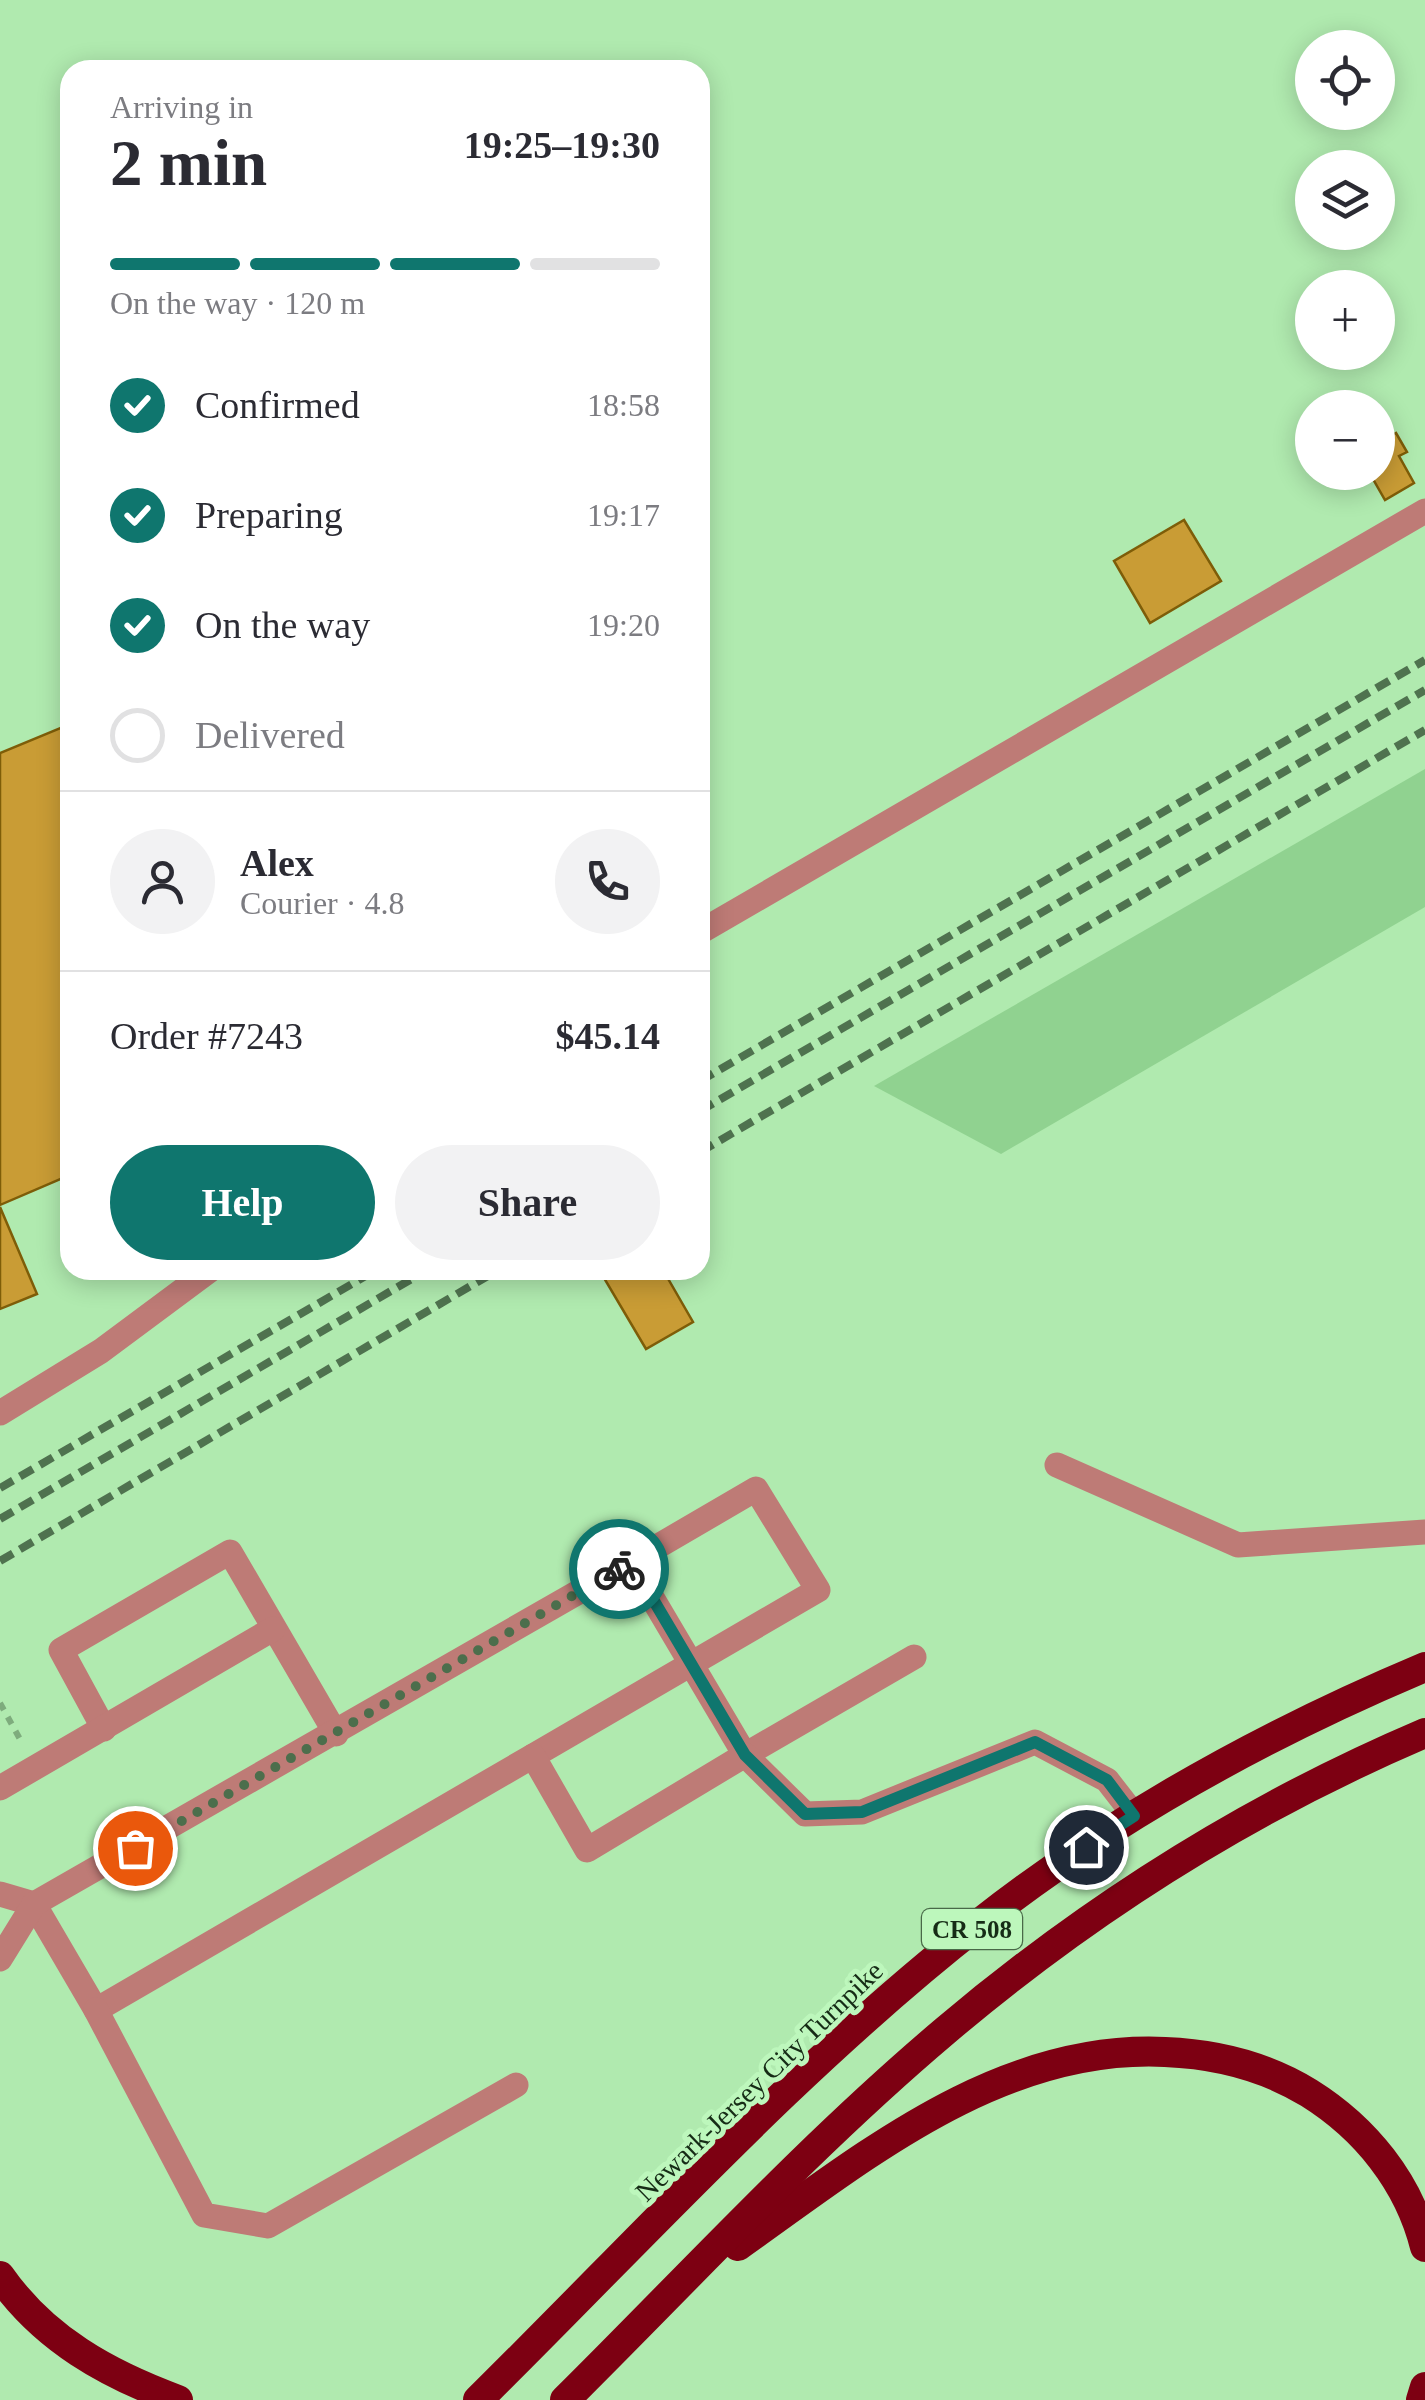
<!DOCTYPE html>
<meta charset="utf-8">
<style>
body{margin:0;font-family:"Times New Roman",serif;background:#f2f2f3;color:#2b2b33;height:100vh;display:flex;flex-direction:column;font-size:38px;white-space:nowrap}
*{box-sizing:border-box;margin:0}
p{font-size:32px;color:#7c7c81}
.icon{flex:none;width:55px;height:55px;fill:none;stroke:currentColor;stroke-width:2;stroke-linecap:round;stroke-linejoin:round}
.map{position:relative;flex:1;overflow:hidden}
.details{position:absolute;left:60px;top:60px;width:650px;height:1220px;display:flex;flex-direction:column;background:#fff;border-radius:30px;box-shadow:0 5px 25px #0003}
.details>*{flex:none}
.buttons{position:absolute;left:1295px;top:30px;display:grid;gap:20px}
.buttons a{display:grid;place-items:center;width:100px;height:100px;border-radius:50%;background:#fff;box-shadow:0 5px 25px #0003;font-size:50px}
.pin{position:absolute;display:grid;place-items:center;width:85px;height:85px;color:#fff;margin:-42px;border:5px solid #fff;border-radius:50%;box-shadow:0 2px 10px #0007}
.courier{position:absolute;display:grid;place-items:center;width:100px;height:100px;margin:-50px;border:8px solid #0f766e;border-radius:50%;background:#fff;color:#222;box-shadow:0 2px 12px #0007}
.overview em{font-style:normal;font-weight:800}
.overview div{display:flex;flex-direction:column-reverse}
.overview{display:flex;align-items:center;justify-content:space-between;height:170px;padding:0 50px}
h1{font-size:65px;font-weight:800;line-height:75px}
.bar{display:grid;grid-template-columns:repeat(4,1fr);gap:15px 10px;align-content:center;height:120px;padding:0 50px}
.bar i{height:12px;border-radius:8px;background:#e1e1e2}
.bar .selected{background:#0f766e}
.bar p{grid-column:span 4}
.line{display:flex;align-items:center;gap:25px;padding:0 50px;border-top:2px solid #e1e1e2}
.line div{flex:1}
.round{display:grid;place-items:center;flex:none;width:105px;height:105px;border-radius:52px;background:#f2f2f3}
ol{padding:0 50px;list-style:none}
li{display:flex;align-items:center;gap:30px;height:110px}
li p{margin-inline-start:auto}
li .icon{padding:10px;border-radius:50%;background:#0f766e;color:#fff;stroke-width:4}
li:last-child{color:#7c7c81}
li i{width:55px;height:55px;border:5px solid #e1e1e2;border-radius:50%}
.primary-button{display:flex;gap:20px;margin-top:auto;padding:20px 50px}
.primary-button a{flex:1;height:115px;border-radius:60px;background:#0f766e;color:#fff;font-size:40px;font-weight:800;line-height:115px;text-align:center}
.primary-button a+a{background:#f2f2f3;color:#2b2b33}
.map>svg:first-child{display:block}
</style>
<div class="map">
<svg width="1425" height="2400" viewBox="0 0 1425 2400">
<rect width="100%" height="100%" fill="#b0eaaf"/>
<path fill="#90d290" d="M1425 769V907L1001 1154 874 1086Z"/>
<g fill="#c99c35" stroke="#7e5d08" stroke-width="2.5">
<path d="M1396 433 1407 452 1399 456 1414 483 1385 500 1369 472H1378V444Z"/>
<path d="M1184 520 1221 581 1150 623 1114 561Z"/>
<path d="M70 724V1175L0 1205V753Z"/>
<path d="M0 1207 37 1294 0 1309Z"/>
<path d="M618 1270H663L693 1322 646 1349 604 1278Z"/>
</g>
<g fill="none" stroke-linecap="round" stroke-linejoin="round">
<path stroke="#7eac7d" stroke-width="6" stroke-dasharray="8 8" stroke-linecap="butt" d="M0 1703 21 1741"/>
<g stroke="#be7b76" stroke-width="25">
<path d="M700 932 1425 511"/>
<path d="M0 1413 101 1351 210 1270"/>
<path d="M1057 1465 1238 1545 1425 1532"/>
<path d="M104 1729 61 1650 230 1552 336 1734"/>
<path d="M533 1756 818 1590 756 1489 631 1562 745 1755 914 1657"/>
<path d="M0 1788 273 1629"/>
<path d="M0 1894 34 1904 96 2010 533 1756 587 1850 745 1755 805 1814 862 1812 1035 1742 1107 1780 1135 1816"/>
<path d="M0 1959 34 1904 631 1562"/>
<path d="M96 2010 204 2215 268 2226 516 2085"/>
</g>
<g stroke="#7d0012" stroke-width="30">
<path d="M738 2246C865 2156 1000 2044 1165 2052 1216 2054 1265 2066 1309 2093 1365 2128 1409 2182 1425 2247"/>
<path d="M0 2276C44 2339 107 2374 178 2400"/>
<path d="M478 2400C642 2238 799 2064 981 1922 1115 1817 1268 1733 1425 1667"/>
<path d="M565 2400C690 2276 810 2145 945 2031 1089 1909 1251 1807 1425 1733"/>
<path d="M1421 2400 1425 2387"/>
</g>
<g stroke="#4f724f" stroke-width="8" stroke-dasharray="15 8" stroke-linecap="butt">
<path d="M700 1081 1425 660"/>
<path d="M700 1111 1425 690"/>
<path d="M700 1152 1425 730"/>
<path d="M0 1488 376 1270"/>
<path d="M0 1519 427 1270"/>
<path d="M0 1561 498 1270"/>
</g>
</g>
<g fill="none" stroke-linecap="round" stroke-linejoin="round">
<path stroke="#4c6e4c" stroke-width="10" stroke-dasharray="0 18" d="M135 1848 619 1569"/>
<path stroke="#0f766e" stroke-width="12" d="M619 1569 631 1562 745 1755 805 1814 862 1812 1035 1742 1107 1780 1134 1816 1086 1847"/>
</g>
<g text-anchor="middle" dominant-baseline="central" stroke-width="10" stroke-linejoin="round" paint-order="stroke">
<rect fill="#bdf7bc" stroke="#486948" stroke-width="2.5" x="922" y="1909" width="100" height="40" rx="8"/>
<g font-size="25" font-weight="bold" fill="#162c16">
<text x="972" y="1929">CR 508</text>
</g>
<g font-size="28" fill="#162c16" stroke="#bdf7bc">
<text transform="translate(759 2081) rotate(-44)">Newark-Jersey City Turnpike</text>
</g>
</g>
</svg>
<div class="buttons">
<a><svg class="icon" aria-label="locate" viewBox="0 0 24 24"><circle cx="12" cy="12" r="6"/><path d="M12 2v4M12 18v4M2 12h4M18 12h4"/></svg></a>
<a><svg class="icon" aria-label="layers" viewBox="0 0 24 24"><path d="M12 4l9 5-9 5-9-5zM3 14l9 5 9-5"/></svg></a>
<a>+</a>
<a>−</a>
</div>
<div class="pin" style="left:135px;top:1848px;background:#ea580c"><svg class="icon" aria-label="bag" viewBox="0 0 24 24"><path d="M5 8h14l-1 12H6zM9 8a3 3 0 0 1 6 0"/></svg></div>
<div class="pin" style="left:1086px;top:1847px;background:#1f2937"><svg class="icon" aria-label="home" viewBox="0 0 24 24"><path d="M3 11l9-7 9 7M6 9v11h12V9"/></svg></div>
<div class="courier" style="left:619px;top:1569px"><svg class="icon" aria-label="bike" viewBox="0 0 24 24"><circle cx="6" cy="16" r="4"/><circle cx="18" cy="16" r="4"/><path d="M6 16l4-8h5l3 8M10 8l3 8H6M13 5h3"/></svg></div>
<section class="details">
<div class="overview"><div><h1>2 min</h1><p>Arriving in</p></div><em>19:25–19:30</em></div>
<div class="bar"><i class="selected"></i><i class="selected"></i><i class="selected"></i><i></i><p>On the way · 120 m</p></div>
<ol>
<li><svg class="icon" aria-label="check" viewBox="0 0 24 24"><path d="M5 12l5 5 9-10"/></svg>Confirmed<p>18:58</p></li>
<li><svg class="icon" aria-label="check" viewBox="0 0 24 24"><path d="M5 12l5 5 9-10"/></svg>Preparing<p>19:17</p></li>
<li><svg class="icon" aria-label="check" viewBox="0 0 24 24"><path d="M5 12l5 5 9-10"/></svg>On the way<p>19:20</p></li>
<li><i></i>Delivered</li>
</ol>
<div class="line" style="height:180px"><a class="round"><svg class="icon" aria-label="person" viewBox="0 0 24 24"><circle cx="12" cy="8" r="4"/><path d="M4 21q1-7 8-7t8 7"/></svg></a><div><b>Alex</b><p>Courier · 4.8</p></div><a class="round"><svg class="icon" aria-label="phone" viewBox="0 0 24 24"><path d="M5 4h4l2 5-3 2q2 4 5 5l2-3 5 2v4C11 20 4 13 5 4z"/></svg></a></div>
<div class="line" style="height:130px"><div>Order #7243</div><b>$45.14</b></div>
<div class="primary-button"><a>Help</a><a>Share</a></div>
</section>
</div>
